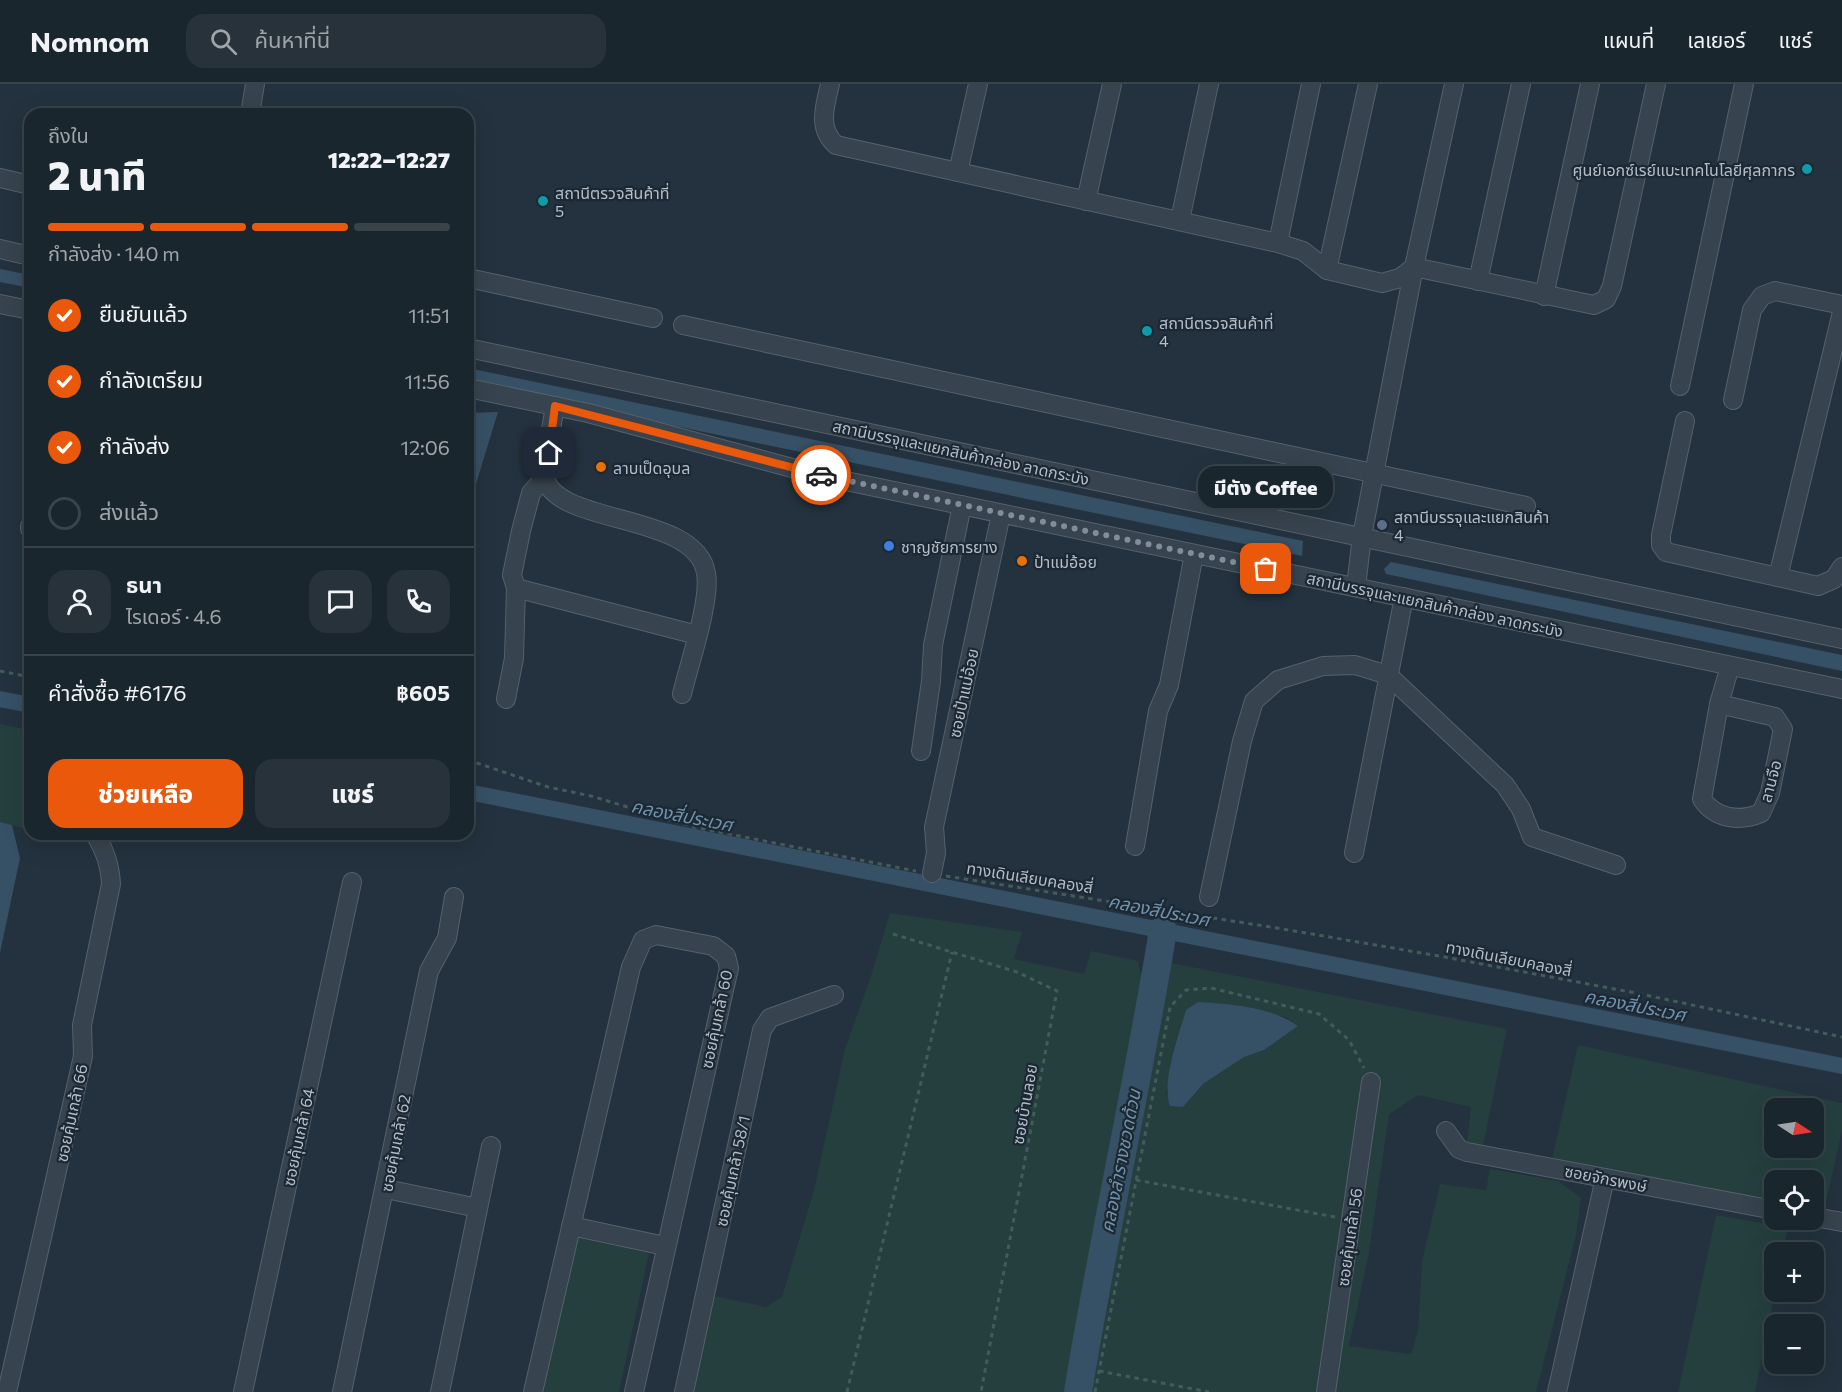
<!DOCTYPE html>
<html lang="th">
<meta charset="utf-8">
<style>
body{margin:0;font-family:Commissioner,"Noto Sans Thai",sans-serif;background:#27323a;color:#f1f3f6;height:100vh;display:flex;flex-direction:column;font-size:22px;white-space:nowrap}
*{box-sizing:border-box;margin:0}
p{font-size:20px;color:#9fa5aa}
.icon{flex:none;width:33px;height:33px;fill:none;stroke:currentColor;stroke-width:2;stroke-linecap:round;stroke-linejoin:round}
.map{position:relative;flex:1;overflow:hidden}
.details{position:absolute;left:24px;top:24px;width:450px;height:732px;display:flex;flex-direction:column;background:#1a262e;border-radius:18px;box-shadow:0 6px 24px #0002,0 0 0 2px #38434a}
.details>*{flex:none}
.needle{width:39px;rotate:102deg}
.controls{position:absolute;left:1764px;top:1014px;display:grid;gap:12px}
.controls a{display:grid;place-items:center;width:60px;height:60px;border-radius:12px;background:#1a262e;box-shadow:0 6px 24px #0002,0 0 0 2px #38434a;font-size:30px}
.pin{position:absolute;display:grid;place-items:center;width:51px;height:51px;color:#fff;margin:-26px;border-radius:12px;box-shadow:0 3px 9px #0006}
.courier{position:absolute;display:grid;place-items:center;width:60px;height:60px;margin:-30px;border:4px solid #ea580c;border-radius:50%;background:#fff;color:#222;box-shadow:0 2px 8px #0007}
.bubble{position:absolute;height:42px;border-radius:18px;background:#1a262e;box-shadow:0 6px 24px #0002,0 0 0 2px #38434a;font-size:20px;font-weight:800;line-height:42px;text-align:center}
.head em{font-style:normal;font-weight:800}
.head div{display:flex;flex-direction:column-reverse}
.head{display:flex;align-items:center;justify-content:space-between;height:102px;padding:0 24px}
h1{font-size:39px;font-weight:800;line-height:45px}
.bar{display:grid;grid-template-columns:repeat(4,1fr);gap:9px 6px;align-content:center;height:72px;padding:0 24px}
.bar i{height:8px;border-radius:4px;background:#38434a}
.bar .selected{background:#ea580c}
.bar p{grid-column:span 4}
.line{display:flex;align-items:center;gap:15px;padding:0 24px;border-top:2px solid #38434a}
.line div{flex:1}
.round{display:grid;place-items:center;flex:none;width:63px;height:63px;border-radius:18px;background:#27323a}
ol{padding:0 24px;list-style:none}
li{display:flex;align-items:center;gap:18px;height:66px}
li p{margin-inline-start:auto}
li .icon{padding:6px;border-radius:50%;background:#ea580c;color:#fff;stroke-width:4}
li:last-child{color:#9fa5aa}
li i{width:33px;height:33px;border:3px solid #38434a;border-radius:50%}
.action{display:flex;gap:12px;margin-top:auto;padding:12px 24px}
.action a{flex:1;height:69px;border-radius:18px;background:#ea580c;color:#fff;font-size:24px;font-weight:800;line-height:69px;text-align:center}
.action a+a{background:#27323a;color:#f1f3f6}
header{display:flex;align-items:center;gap:36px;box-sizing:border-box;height:84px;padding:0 30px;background:#1a262e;border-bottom:2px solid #38434a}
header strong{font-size:28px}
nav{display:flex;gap:33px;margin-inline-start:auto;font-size:21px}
.search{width:420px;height:54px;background:#27323a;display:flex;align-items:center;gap:15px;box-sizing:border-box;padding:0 21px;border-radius:18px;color:#9fa5aa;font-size:22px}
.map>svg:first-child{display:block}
</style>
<header>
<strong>Nomnom</strong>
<div class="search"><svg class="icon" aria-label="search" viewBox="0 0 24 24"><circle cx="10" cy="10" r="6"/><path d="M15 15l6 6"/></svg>ค้นหาที่นี่</div>
<nav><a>แผนที่</a><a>เลเยอร์</a><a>แชร์</a></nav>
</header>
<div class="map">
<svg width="1842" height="1308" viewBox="0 0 1842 1308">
<rect width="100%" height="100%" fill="#23323e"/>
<g fill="#253f3f" fill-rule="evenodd">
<path d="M0 640 30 646V746L0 738Z"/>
<path d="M890 829 1022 848 1014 875 1084 890 1091 867 1138 877 1144 905 1066 1308H692L714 1212 766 1223 782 1213 814 1106 845 965 869 898Z"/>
<path d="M1171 879 1507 945 1483 1062 1467 1058 1471 1023 1418 1011 1389 1030 1369 1169 1349 1262 1411 1270 1418 1247 1422 1177 1440 1100 1486 1106 1490 1085 1558 1097 1581 1114 1576 1151 1536 1308H1086L1161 894ZM1223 920 1285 933 1298 942 1264 966 1244 973 1203 1000 1183 1023 1166 1010 1186 926Z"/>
<path d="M1578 961 1842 1019V1046L1823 1132 1814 1130V1096H1774V1121L1552 1075ZM1774 1024H1814V1064H1774Z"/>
<path d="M1716 1131 1788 1144 1783 1168H1774L1775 1208 1755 1308H1678Z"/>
<path d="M578 1154 649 1169 619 1308H540L545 1282 555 1277 546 1280Z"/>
</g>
<g fill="#365065">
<path d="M0 185 30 191V204L0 198Z"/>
<path d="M468 284 1303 457 1302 472 468 299Z"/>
<path d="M498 328 468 426V329Z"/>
<path d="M1391 478 1842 571V587L1386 490 1384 485Z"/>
<path d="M0 738 12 741 20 774 0 869Z"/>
<path d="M1198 918C1230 920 1272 923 1298 942L1264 966 1244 973 1203 1000 1183 1023 1170 1022C1161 998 1179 951 1186 926Z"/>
</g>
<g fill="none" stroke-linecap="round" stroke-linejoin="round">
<g stroke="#365065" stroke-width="16">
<path d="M0 615 30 621"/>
<path d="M468 708 1842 982"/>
</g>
<path stroke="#365065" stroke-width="28" d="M1078 1308C1103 1153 1138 1001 1163 846"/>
<g stroke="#55616c" stroke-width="20">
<g id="minor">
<path d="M830 0C825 22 817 44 836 61L1278 159 1303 167 1327 186 1382 199 1400 194 1414 183 1594 221 1606 215 1612 202 1656 0"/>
<path d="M250 30 255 0"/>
<path d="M958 88 978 0"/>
<path d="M0 94 30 101"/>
<path d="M1086 117 1112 0"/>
<path d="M1180 136 1209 0"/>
<path d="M1278 159 1311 0"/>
<path d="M0 165 30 172"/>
<path d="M1327 186 1368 0"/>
<path d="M468 194 653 234"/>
<path d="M1478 197 1521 0"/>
<path d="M1544 212 1590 0"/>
<path d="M0 220 30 226"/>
<path d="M683 241 1526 422"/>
<path d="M468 264 1842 555"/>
<path d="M1680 302 1744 0"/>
<path d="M468 304 588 329 822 392 1842 605"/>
<path d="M1733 316 1752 226 1762 212 1775 207 1842 221"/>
<path d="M555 322C553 336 543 383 545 394 557 442 696 428 706 489 711 517 689 580 682 610"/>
<path d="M1685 337 1661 451V461L1666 468 1818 502 1834 495 1842 483"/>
<path d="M545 393 531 409 521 447 512 491 516 504 697 551"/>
<path d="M30 442V445"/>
<path d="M1778 493 1842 228"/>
<path d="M1356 503 1362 452 1414 183 1454 0"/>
<path d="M506 615 514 574 516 504"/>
<path d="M1719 620 1775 633 1783 645 1770 709 1761 729C1740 738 1715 735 1702 715Z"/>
<path d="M1719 620 1730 582"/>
<path d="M921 667 931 597 933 561 962 421"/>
<path d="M1135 762 1158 627 1169 601 1194 470"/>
<path d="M1354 769 1404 513"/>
<path d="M932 789 936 769 934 743 1001 430"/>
<path d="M1209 813 1242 657 1254 617 1278 596 1323 582 1355 581 1388 591 1505 701 1521 725 1532 753 1616 781"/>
<path d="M1446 1047 1459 1065 1467 1068 1774 1126"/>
<path d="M386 1105 478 1124"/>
<path d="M1814 1133 1842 1138"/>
<path d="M571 1142 665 1162"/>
<path d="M7 1308 83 972 82 941 111 800C110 781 105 767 95 750"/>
<path d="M243 1308 352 798"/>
<path d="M342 1308 429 887 447 854 454 813"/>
<path d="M440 1308 491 1062"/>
<path d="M533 1308 631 883 643 856 656 851 713 862 726 872 729 884 634 1308"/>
<path d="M684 1308 762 946 770 934 834 911"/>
<path d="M1326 1308 1371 998"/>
<path d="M1557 1308 1605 1094"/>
</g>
</g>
<g stroke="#435b5b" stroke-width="3" stroke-dasharray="4.5 4.5" stroke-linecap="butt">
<path d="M0 587 30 593"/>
<path d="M468 676 548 703 591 712 694 743 916 787"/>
<path d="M946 792 1277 844 1439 872 1636 909 1842 953"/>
<path d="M893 850 1017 888 1057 907 981 1308"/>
<path d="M1136 1096 1335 1133"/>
<path d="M1099 1287 1209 1308"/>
<path d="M847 1308 952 868"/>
<path d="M1095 1308 1170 923 1186 906 1211 904 1319 930 1349 956 1364 984"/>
</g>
<use href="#minor" stroke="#37434e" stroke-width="18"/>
</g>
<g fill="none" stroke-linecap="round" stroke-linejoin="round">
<path stroke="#818d98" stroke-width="6" stroke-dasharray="0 10.8" d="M821 391 1266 485"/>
<path stroke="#ea580c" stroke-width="8" d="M549 369 555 322 821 391"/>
</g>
<g fill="#0f9aa8" stroke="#1c2833" stroke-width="2">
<circle cx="1807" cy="85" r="6"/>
<circle cx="543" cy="117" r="6"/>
<circle cx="1147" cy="247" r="6"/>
</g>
<g fill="#e8710a" stroke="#1c2833" stroke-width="2">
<circle cx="601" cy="383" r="6"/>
<circle cx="1022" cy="477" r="6"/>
</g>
<circle fill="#5c6f8a" stroke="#1c2833" stroke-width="2" cx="1382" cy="441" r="6"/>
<circle fill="#3f7fe0" stroke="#1c2833" stroke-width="2" cx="889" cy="462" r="6"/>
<g text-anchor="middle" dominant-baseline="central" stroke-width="4.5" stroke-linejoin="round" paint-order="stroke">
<g font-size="16" fill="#b3bec9" stroke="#1c2833" text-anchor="start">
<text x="1795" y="85" text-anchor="end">ศูนย์เอกซ์เรย์แบะเทคโนโลยีศุลกากร</text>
<text x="555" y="108">สถานีตรวจสินค้าที่<tspan x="555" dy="18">5</tspan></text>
<text x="1159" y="238">สถานีตรวจสินค้าที่<tspan x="1159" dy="18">4</tspan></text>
<text x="613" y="383">ลาบเป็ดอุบล</text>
<text x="1394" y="432">สถานีบรรจุและแยกสินค้า<tspan x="1394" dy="18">4</tspan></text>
<text x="901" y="462">ชาญชัยการยาง</text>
<text x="1034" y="477">ป้าแม่อ้อย</text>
</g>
<g font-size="16" fill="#b3bec9" stroke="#1c2833">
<text transform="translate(961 368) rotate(12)">สถานีบรรจุและแยกสินค้ากล่อง ลาดกระบัง</text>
<text transform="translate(1435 520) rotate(12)">สถานีบรรจุและแยกสินค้ากล่อง ลาดกระบัง</text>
<text transform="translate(963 609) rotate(-78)">ซอยป้าแม่อ้อย</text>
<text transform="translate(1770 697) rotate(-75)">ลานจือ</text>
<text transform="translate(1030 793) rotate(9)">ทางเดินเลียบคลองสี่</text>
<text transform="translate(1509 874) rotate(11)">ทางเดินเลียบคลองสี่</text>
<text transform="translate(716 935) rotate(-78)">ซอยคุ้มเกล้า 60</text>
<text transform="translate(1024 1020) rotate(-80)">ซอยบ้านลอย</text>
<text transform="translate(71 1029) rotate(-78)">ซอยคุ้มเกล้า 66</text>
<text transform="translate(298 1053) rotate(-78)">ซอยคุ้มเกล้า 64</text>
<text transform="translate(395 1059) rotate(-79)">ซอยคุ้มเกล้า 62</text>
<text transform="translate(732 1087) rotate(-78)">ซอยคุ้มเกล้า 58/1</text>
<text transform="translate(1606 1094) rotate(11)">ซอยจักรพงษ์</text>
<text transform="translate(1349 1153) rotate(-82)">ซอยคุ้มเกล้า 56</text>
</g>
<g font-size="18" font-style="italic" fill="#7193ad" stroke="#1c2833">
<text transform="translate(682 731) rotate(11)">คลองสี่ประเวศ</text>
<text transform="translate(1159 826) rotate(11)">คลองสี่ประเวศ</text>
<text transform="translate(1635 921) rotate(11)">คลองสี่ประเวศ</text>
<text transform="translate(1120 1077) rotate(-79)">คลองลำรางชวดด้วน</text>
</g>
</g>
</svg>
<div class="controls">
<a><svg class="needle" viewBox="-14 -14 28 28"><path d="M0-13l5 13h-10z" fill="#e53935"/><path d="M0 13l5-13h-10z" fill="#9fa5aa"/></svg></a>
<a><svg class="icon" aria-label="locate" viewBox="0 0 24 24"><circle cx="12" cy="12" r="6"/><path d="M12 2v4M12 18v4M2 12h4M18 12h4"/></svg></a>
<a>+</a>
<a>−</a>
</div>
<div class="pin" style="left:1266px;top:485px;background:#ea580c"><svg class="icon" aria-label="bag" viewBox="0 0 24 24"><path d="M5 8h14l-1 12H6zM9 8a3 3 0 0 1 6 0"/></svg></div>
<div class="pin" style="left:549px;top:369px;background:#1f2937"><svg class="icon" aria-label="home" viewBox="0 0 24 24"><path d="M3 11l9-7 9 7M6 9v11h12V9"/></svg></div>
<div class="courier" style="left:821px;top:391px"><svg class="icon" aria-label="car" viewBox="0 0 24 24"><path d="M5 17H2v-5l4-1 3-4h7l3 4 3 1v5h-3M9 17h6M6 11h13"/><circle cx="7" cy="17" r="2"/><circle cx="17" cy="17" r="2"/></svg></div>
<div class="bubble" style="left:1198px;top:382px;width:135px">มีตัง Coffee</div>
<section class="details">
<div class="head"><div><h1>2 นาที</h1><p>ถึงใน</p></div><em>12:22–12:27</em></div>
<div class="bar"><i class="selected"></i><i class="selected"></i><i class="selected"></i><i></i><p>กำลังส่ง · 140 m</p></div>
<ol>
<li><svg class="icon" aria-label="check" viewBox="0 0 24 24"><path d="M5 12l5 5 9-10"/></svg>ยืนยันแล้ว<p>11:51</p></li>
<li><svg class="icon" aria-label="check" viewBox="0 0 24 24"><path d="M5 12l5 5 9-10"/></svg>กำลังเตรียม<p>11:56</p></li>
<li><svg class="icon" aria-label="check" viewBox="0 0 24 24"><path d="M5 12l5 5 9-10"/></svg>กำลังส่ง<p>12:06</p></li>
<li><i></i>ส่งแล้ว</li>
</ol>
<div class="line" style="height:108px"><a class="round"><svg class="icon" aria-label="person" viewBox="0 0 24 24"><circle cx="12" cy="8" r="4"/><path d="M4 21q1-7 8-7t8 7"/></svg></a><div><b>ธนา</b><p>ไรเดอร์ · 4.6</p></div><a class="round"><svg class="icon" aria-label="chat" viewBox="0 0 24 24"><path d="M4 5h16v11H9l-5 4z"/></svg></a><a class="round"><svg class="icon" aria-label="phone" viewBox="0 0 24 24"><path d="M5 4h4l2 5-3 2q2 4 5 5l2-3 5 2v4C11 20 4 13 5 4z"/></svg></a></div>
<div class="line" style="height:78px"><div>คำสั่งซื้อ #6176</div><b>฿605</b></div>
<div class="action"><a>ช่วยเหลือ</a><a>แชร์</a></div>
</section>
</div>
